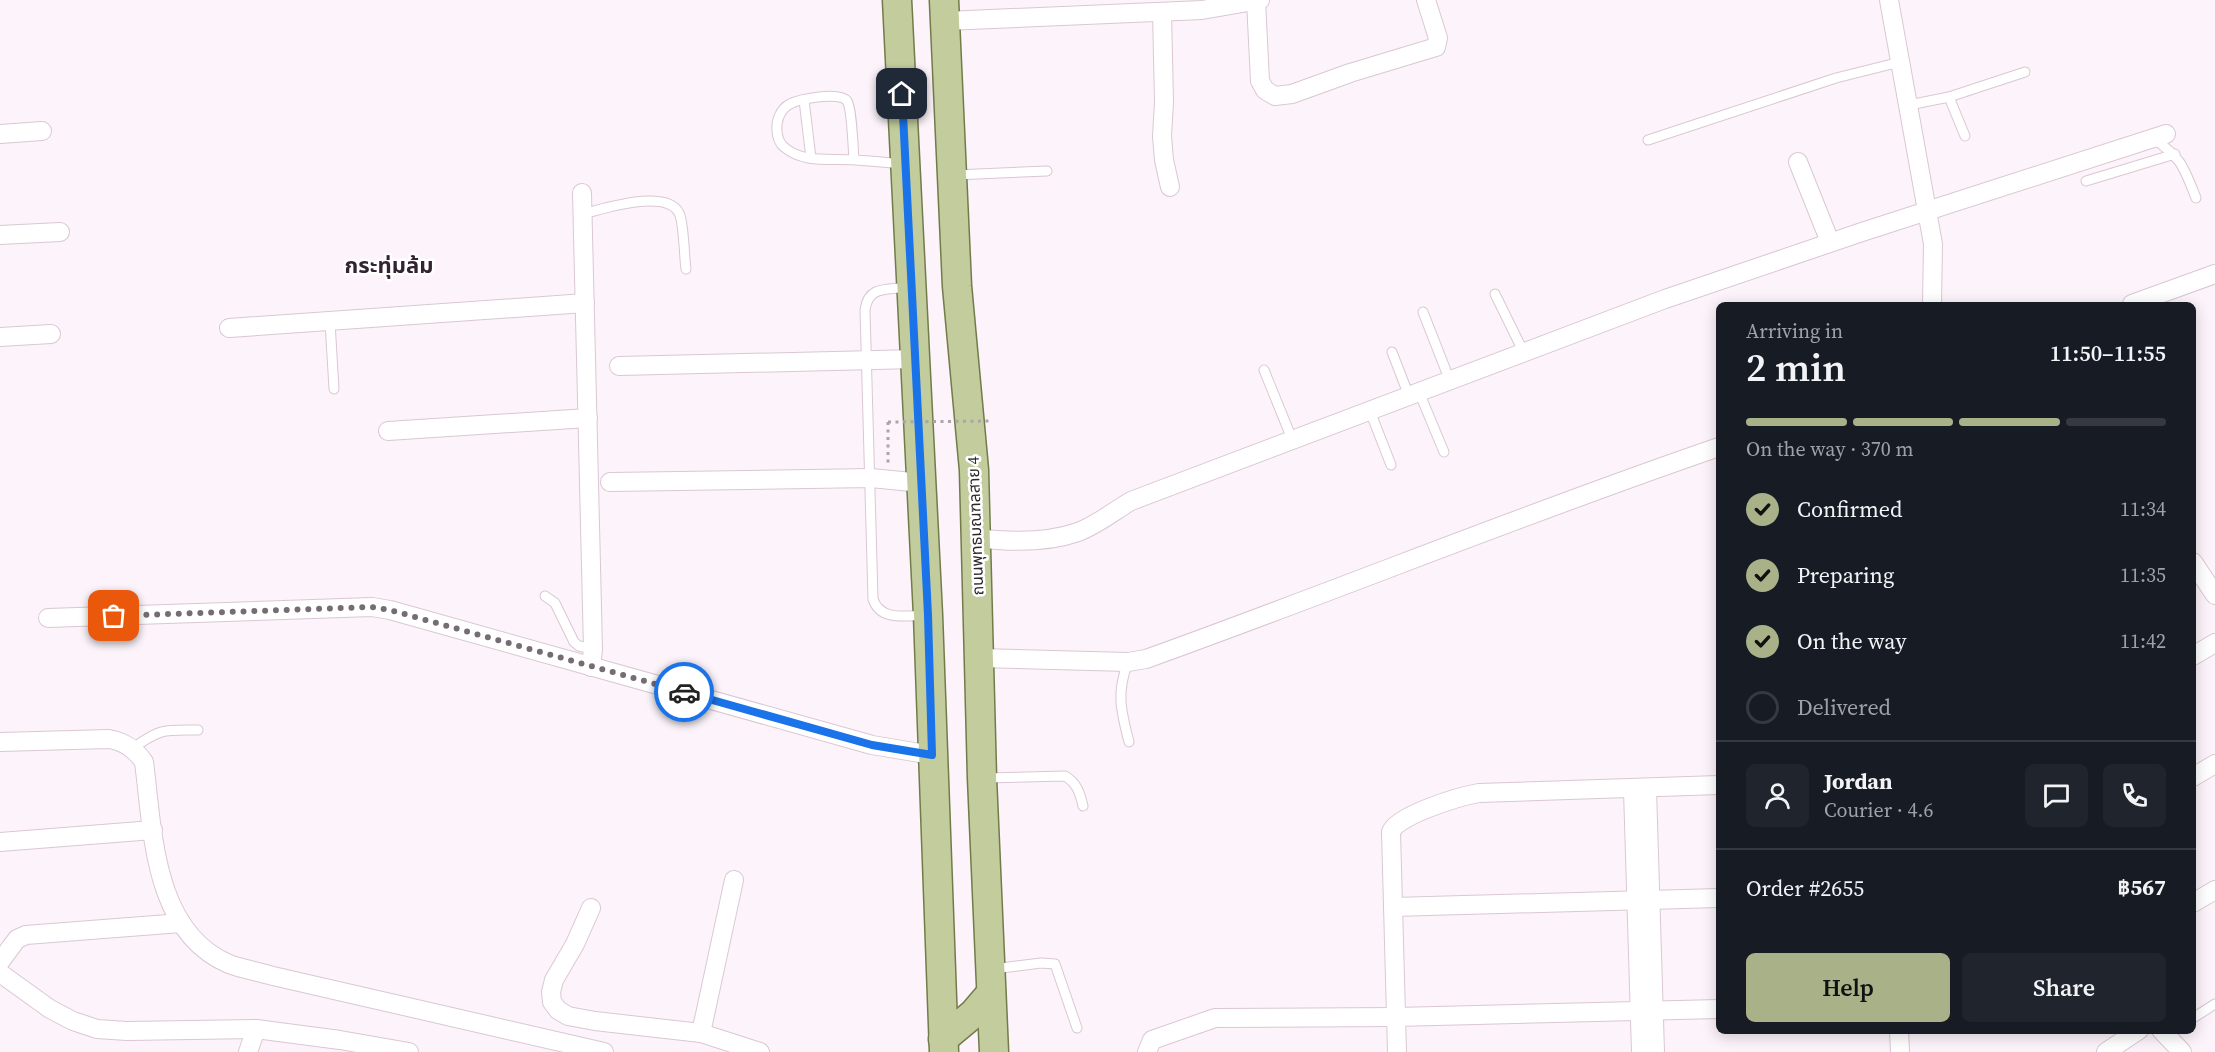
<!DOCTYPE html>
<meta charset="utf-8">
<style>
body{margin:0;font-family:"Source Serif 4","Noto Sans Thai",serif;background:#20242c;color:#f1f3f6;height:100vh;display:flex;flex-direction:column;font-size:22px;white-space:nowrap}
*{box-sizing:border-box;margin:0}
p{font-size:20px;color:#9ea1a6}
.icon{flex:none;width:33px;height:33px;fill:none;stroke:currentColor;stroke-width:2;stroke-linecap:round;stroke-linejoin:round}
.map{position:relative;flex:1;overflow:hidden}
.side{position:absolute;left:1716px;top:302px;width:480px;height:732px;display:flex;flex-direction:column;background:#171b24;border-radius:9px;box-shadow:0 3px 15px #0003}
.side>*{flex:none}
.pin{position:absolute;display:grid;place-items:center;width:51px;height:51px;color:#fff;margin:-26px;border-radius:12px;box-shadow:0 3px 9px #0006}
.courier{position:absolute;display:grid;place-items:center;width:60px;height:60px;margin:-30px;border:4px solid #1a73e8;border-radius:50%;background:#fff;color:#222;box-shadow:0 2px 8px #0007}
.head em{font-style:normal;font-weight:600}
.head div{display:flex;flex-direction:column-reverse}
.head{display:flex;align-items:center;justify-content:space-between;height:102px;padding:0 30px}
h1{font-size:39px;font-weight:600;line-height:45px}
.bar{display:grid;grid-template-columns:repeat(4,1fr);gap:9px 6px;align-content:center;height:72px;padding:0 30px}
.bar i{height:8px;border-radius:4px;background:#363941}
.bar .selected{background:#a9b189}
.bar p{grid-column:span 4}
.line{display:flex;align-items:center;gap:15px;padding:0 30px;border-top:2px solid #363941}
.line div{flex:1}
.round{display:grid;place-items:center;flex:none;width:63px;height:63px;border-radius:9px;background:#20242c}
ol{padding:0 30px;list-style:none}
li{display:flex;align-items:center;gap:18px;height:66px}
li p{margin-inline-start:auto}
li .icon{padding:6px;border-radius:50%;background:#a9b189;color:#111;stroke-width:4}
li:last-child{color:#9ea1a6}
li i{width:33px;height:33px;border:3px solid #363941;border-radius:50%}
.cta{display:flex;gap:12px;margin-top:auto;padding:12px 30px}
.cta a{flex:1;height:69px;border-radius:9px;background:#a9b189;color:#111;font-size:24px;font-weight:600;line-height:69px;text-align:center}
.cta a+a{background:#20242c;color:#f1f3f6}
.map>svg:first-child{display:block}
</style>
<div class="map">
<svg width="2215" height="1052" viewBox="0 0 2215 1052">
<rect width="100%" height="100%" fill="#fcf4fa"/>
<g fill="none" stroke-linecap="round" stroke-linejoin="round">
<g stroke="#dac7d4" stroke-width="11">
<g id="lane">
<path d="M1949 97 1965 136"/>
<path d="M804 100 811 158"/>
<path d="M1909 105 1949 97 2025 72"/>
<path d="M2153 138C2182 159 2183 165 2196 198"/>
<path d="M1648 140 1836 78 1900 62"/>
<path d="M854 160C853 148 852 108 847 101 840 91 799 99 790 104 780 109 776 121 777 131 777 137 780 144 784 147 803 164 833 158 855 160 871 161 886 162 901 164"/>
<path d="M955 175 1047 171"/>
<path d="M2086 181 2175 154"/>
<path d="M582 214C604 209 666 188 679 213 684 222 684 256 686 269"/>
<path d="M909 287C888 290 868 285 865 310L873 599C880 621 905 616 924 615"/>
<path d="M1495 294 1524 353"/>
<path d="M1423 312 1450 381"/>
<path d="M330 322 334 389"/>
<path d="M1392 352 1409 396"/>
<path d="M1264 370 1292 439"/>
<path d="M1419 392 1444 452"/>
<path d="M1370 411 1391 465"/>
<path d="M545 596 555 603 574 642 579 646 593 649"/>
<path d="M1128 662C1116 693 1121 711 1129 742"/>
<path d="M133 748C161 728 164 730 198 730"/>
<path d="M985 778 1065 776C1077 783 1080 793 1083 806"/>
<path d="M993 969 1041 963 1055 964 1077 1028"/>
<path d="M2193 1018 2215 1004"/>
</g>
</g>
<g stroke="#dac7d4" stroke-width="20">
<g id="street">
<path d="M1889 0 1933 244 1932 304"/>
<path d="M1256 1 1260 81 1265 90 1275 96 1292 94 1350 73 1436 47 1438 38 1426 0"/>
<path d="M1162 12 1164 102 1162 136 1164 160 1170 187"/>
<path d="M945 21 1202 10 1260 0"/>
<path d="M0 134 42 131"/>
<path d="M1798 162 1830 242"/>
<path d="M582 193 593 649 591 667"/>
<path d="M0 235 60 232"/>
<path d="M2132 304 2215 274"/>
<path d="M229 328 585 303"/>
<path d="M0 337 51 334"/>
<path d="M619 366 916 359"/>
<path d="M388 431 588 418"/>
<path d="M610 482 871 478 922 483"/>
<path d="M976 538C1009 542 1047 543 1078 532 1097 525 1114 511 1131 501L1665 299 1862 232 2166 134"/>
<path d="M2193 562 2215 595"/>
<path d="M48 618 372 607 390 610 872 745 932 755"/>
<path d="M2193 656 2215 643"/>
<path d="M979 658 1128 662 1146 659C1338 590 1526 513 1719 447"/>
<path d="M0 742 109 739C125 742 135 749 144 762 153 831 153 932 229 964 243 969 259 972 273 976L604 1052"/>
<path d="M2193 777 2215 764"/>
<path d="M1647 789 1655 1052"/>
<path d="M1633 790 1641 1052"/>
<path d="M0 842 153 830"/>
<path d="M2193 903 2215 890"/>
<path d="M1393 907 1719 898"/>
<path d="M591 908 575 944 554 980 551 992 552 1002 558 1010 568 1016 595 1021 701 1033 760 1052"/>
<path d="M0 962 17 939 26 935 181 923"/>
<path d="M0 973 50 1009 73 1021 97 1029 127 1031 256 1029 340 1040 409 1052"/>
<path d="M1899 1030 1900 1052"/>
<path d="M2161 1030 2182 1052"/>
<path d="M701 1033 734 880"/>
<path d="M248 1052 256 1029"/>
<path d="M1147 1052 1152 1040 1215 1018 1396 1017 1719 1009"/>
<path d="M1397 1052 1391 832C1397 815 1461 796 1479 793L1719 785"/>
<path d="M2106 1052 2139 1030"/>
</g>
</g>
<g stroke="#737b4a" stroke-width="31">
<g id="primary">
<path d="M897 0 928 615 944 1052"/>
<path d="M944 0 957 286 974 470 982 778 994 1052"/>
<path d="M943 1039 973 1014 991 993"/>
</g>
</g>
<path stroke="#aca4aa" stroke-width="3" stroke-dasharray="3 4.5" stroke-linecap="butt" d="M888 422V464"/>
<use href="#lane" stroke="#fff" stroke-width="9"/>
<use href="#street" stroke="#fff" stroke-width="18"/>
<use href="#primary" stroke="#c2cc9d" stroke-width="28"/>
<path stroke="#aca4aa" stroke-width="3" stroke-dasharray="3 4.5" stroke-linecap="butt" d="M888 422 993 421"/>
</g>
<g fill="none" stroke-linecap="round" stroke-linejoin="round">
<path stroke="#756d73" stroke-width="6" stroke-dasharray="0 10.8" d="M114 616 372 607 390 610 684 692"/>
<path stroke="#1a73e8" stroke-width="8" d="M684 692 872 745 932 755 928 615 902 94"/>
</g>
<g text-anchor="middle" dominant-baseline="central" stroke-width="5" stroke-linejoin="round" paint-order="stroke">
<g font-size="16" fill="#2c252a" stroke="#fff">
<text transform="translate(975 526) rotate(-92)">ถนนพุทธมณฑลสาย 4</text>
</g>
<g font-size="22" font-weight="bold" fill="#33242f" stroke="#fff">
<text x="389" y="265">กระทุ่มล้ม</text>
</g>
</g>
</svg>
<div class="pin" style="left:114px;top:616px;background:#ea580c"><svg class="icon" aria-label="bag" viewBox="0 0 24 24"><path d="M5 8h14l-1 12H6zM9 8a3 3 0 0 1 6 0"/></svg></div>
<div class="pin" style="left:902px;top:94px;background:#1f2937"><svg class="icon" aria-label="home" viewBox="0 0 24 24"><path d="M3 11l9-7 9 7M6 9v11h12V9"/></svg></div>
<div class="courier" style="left:684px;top:692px"><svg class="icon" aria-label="car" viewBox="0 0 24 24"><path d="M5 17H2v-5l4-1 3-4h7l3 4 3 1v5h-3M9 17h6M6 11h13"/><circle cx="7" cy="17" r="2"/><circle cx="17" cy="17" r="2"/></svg></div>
<section class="side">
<div class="head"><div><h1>2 min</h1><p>Arriving in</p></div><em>11:50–11:55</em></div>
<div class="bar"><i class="selected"></i><i class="selected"></i><i class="selected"></i><i></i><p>On the way · 370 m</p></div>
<ol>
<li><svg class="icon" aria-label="check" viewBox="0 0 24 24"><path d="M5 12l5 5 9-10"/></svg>Confirmed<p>11:34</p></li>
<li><svg class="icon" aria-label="check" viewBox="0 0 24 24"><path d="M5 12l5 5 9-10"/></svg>Preparing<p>11:35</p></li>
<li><svg class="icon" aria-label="check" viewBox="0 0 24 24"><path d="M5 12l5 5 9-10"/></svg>On the way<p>11:42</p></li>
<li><i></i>Delivered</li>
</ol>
<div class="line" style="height:108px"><a class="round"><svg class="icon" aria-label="person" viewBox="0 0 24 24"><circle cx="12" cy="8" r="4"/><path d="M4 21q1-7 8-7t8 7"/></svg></a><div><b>Jordan</b><p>Courier · 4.6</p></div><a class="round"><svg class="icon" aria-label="chat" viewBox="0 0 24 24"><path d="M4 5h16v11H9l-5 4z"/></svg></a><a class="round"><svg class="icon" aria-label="phone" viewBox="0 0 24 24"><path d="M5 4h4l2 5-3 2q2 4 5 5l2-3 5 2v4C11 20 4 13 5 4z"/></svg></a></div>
<div class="line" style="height:78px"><div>Order #2655</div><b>฿567</b></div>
<div class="cta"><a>Help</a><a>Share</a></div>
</section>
</div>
